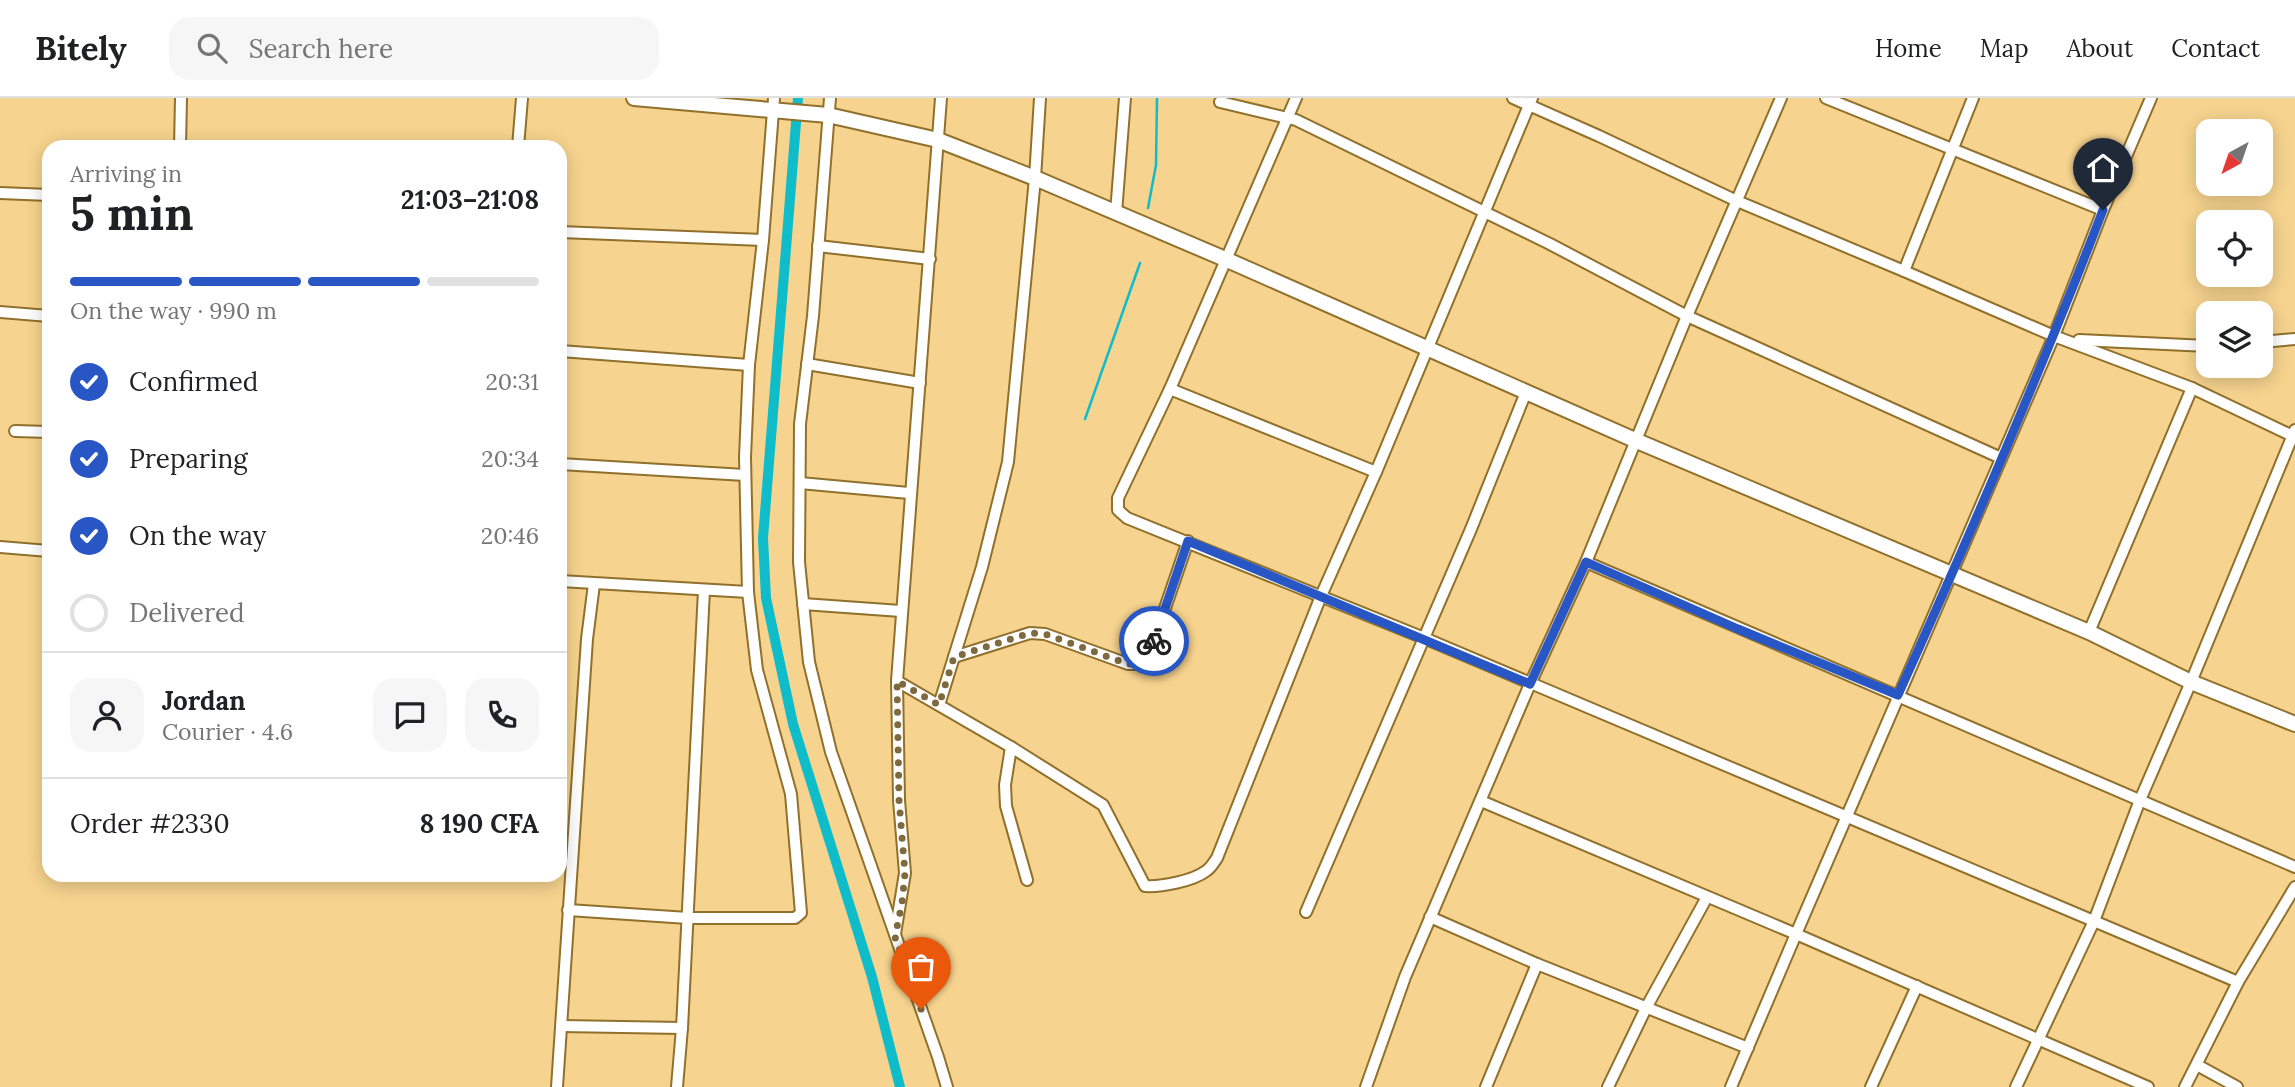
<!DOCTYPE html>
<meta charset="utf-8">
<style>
body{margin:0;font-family:Lora,serif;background:#f6f6f6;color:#202124;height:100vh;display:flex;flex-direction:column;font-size:26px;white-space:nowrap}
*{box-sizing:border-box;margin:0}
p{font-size:23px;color:#757577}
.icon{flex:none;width:38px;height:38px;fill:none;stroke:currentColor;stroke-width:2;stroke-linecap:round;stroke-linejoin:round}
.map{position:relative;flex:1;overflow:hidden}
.details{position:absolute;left:42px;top:42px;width:525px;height:742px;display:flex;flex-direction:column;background:#fff;border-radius:21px;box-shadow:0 4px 18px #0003}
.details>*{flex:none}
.needle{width:46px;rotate:220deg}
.controls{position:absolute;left:2196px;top:21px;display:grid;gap:14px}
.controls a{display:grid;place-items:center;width:77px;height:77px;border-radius:14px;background:#fff;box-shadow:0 4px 18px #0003;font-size:35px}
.pin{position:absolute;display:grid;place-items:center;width:60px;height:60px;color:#fff;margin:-72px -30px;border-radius:50% 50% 50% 0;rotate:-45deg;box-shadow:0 0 7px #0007}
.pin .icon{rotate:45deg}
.courier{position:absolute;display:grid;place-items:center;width:70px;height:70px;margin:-35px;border:5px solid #2856c5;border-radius:50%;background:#fff;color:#222;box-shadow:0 2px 9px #0007}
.summary em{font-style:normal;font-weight:800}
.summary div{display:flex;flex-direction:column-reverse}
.summary{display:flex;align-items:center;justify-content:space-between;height:119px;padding:0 28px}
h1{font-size:46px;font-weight:800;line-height:52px}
.bar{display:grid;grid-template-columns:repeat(4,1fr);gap:10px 7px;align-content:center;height:84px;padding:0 28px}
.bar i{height:9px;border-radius:5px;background:#e0e0e0}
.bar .selected{background:#2856c5}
.bar p{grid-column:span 4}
.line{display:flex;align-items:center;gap:18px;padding:0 28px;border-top:2px solid #e0e0e0}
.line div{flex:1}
.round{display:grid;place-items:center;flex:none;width:74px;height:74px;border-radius:21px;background:#f6f6f6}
ol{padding:0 28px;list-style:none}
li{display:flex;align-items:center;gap:21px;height:77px}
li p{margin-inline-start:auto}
li .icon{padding:7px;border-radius:50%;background:#2856c5;color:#fff;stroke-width:4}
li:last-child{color:#757577}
li i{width:38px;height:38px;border:4px solid #e0e0e0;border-radius:50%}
header{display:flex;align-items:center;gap:42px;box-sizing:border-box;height:98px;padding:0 35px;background:#fff;border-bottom:2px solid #e0e0e0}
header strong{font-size:33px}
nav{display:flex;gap:38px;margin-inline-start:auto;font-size:24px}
.search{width:490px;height:63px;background:#f6f6f6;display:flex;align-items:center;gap:18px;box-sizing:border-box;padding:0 24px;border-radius:21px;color:#757577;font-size:26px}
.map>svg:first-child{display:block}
</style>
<header>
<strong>Bitely</strong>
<div class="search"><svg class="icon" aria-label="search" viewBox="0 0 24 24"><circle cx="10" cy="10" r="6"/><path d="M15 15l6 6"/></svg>Search here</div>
<nav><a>Home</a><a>Map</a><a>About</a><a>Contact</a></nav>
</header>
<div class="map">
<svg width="2295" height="989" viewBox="0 0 2295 989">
<rect width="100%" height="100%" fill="#f6d38e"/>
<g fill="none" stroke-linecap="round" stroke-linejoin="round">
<g stroke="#0fbdca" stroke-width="2.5">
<path d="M1148 110 1156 67 1157 0"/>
<path d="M1085 321 1140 165"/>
</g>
<path stroke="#0fbdca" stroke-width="10" d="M798 0 763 440 766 500 793 626 872 879 900 989"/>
<g stroke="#90702b" stroke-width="14">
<g id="minor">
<path d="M830 0 813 218 800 326 799 464 809 564 831 654 938 959 947 989"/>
<path d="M1296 0 1170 291 1118 400V412L1127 420 1424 540 2238 884"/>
<path d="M1513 0 1599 38 1737 103 1904 173 2054 238 2192 290 2295 339"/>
<path d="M1826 0 2103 112"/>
<path d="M1220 4 1296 22 1550 146 1687 218 2001 360"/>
<path d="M180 49 181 0"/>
<path d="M518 49 522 0"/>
<path d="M0 95 49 97"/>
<path d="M1116 115 1125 0"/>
<path d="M560 134 763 142"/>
<path d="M818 148 930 161"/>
<path d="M1904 173 1973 0"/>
<path d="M0 214 49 218"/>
<path d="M2079 242 2208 248"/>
<path d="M2261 244 2295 241"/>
<path d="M560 253 749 267"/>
<path d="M807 266 920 285"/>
<path d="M1170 291 1376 374"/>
<path d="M15 333 49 334"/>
<path d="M560 366 745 377"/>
<path d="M800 385 909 395"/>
<path d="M0 449 49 453"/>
<path d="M1586 464 2295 769"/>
<path d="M560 483 748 494"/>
<path d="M803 506 901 513"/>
<path d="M2089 534 2192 290"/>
<path d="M954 559 1030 535 1045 536 1128 566H1137L1148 560 1188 443"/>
<path d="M897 583 1011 649 1103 707 1145 788C1161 789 1193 783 1206 773 1211 770 1214 764 1217 760L1321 498 1376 374 1532 0"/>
<path d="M939 607 982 469 1008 364 1035 80 1040 0"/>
<path d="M1011 649 1005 687 1006 708 1027 782"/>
<path d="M1481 703 1796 836 2148 989"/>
<path d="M568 812 688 820H795L801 815 791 696 757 572 748 494 745 359 749 267 763 142 774 0"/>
<path d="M1306 814 1471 431 1526 294"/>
<path d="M1430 819 1537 866 1748 950"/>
<path d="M895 836 905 775 899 702 897 583 941 0"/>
<path d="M561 928 682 930 704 492"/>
<path d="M2197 967 2237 989"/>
<path d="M557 989 587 541 594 486"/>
<path d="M677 989 682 930"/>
<path d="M1366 989 1405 879 1530 586 1586 464 1687 218 1781 0"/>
<path d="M1486 989 1537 866"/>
<path d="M1608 989 1646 910 1707 799"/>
<path d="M1731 989 1796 836 2054 238 2103 112 2151 0"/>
<path d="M1871 989 1917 888"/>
<path d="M2016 989 2094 823 2140 702 2191 584 2295 332"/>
<path d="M2185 989 2238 884 2295 789"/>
</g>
</g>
<g stroke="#90702b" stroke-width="18">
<path id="tertiary" d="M634 0 828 17 938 42 1035 80 1225 161 1637 343 2089 534 2191 584 2295 626"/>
</g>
<use href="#minor" stroke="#fff" stroke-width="10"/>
<use href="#tertiary" stroke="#fff" stroke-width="14"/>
</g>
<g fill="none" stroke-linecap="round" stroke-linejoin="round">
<path stroke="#7f6a3f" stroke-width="7" stroke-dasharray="0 12.6" d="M921 911 895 839 902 805 905 775 899 702 897 583 939 607 954 559 1030 535 1045 536 1128 566H1137L1148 560 1154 543"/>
<path stroke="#2856c5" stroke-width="9" d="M1154 543 1188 443 1530 586 1586 464 1738 531 1898 597C1970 437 2040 276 2103 112"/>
</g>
</svg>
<div class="controls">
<a><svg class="needle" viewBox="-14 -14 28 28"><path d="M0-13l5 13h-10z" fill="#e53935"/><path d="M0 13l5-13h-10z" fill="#757577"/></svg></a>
<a><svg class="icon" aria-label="locate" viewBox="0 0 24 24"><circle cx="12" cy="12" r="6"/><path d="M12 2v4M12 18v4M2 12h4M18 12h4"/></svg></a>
<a><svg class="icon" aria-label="layers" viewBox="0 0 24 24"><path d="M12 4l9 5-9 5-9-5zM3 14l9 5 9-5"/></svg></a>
</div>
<div class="pin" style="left:921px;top:911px;background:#ea580c"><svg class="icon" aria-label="bag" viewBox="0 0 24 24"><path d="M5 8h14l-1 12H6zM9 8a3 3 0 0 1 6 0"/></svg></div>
<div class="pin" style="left:2103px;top:112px;background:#1f2937"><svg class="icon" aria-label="home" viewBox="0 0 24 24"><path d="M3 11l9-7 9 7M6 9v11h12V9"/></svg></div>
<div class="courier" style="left:1154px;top:543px"><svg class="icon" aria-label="bike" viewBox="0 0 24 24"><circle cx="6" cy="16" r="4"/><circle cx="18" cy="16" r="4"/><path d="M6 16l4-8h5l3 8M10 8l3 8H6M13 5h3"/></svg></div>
<section class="details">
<div class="summary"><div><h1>5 min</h1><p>Arriving in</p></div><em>21:03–21:08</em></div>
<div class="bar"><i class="selected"></i><i class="selected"></i><i class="selected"></i><i></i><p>On the way · 990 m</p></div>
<ol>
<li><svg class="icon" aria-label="check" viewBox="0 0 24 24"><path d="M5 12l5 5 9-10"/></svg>Confirmed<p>20:31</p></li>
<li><svg class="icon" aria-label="check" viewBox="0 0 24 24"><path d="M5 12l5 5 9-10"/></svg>Preparing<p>20:34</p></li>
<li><svg class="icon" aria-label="check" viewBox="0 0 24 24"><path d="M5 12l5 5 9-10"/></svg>On the way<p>20:46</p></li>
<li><i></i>Delivered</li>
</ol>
<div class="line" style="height:126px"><a class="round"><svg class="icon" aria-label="person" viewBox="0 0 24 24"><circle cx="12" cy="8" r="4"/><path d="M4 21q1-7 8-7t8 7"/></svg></a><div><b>Jordan</b><p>Courier · 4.6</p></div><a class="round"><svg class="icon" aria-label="chat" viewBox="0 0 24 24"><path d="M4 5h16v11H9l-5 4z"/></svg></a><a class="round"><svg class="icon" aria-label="phone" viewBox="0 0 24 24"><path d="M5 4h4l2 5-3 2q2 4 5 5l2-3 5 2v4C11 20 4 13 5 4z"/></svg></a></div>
<div class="line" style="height:91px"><div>Order #2330</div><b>8 190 CFA</b></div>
</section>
</div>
